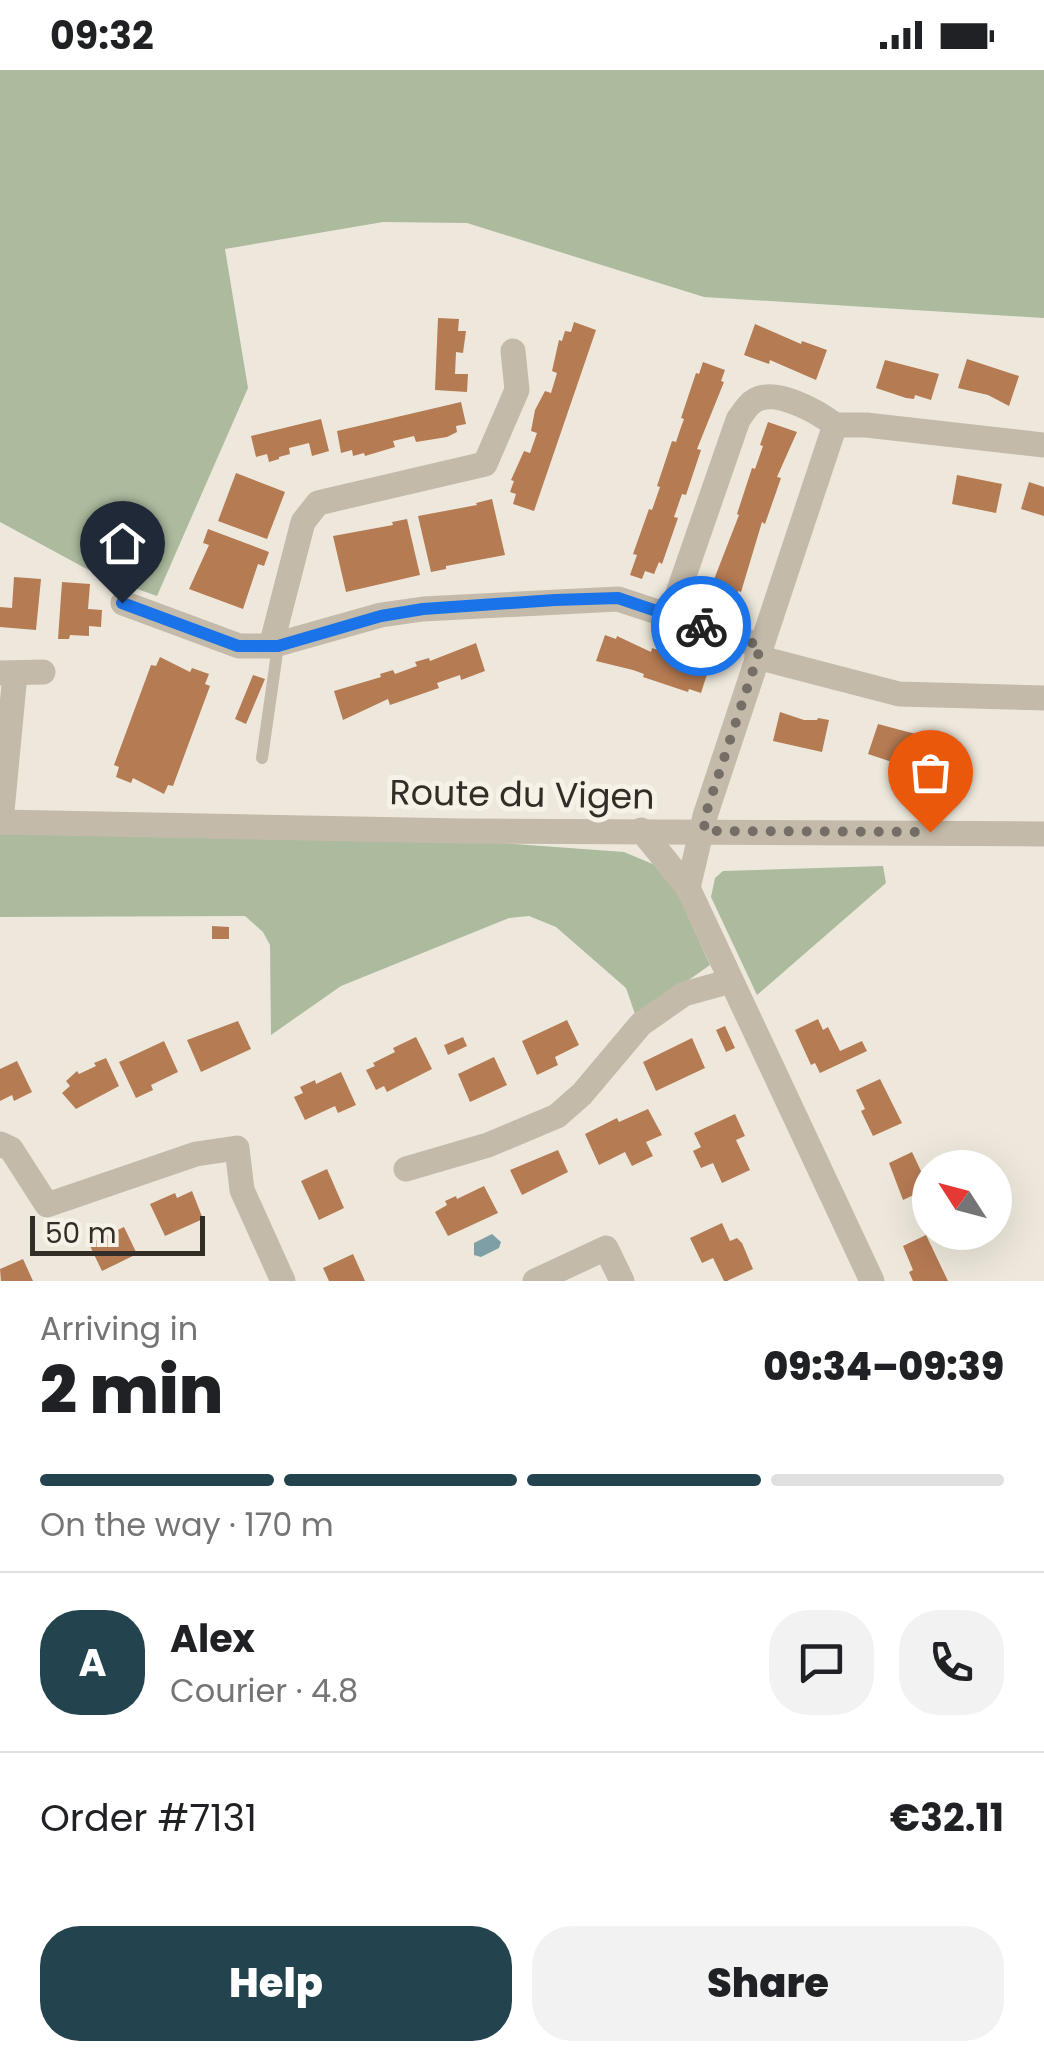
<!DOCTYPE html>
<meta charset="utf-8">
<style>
body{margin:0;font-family:Poppins,sans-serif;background:#f2f2f2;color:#202124;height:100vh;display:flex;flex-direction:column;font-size:38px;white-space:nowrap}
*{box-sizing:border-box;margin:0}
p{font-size:32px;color:#757577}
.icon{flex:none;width:55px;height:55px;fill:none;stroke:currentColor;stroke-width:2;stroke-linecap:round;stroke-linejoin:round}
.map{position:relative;height:1211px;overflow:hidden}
.side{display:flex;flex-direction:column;background:#fff;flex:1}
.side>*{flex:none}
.needle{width:65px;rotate:306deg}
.tools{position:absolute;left:912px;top:1080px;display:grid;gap:20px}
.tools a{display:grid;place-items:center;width:100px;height:100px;border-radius:50%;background:#fff;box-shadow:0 10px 40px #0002;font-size:50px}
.scale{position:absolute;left:30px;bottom:25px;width:175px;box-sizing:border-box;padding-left:10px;border:5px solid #332d28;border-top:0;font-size:28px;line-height:35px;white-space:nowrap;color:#332d28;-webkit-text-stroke:8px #f6f2e7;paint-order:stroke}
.pin{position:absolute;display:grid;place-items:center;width:85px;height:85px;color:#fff;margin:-102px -42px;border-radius:50% 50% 50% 0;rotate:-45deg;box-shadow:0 0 10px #0007}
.pin .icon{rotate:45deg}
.courier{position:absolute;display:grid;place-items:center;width:100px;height:100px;margin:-50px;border:8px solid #1a73e8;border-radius:50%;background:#fff;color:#222;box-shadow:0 2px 12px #0007}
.summary em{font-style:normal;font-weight:800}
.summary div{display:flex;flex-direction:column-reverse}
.summary{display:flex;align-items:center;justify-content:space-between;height:170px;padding:0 40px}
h1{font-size:65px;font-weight:800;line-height:75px}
.bar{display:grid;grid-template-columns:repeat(4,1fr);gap:15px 10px;align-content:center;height:120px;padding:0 40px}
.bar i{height:12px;border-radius:8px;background:#e0e0e0}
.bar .active{background:#23444e}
.bar p{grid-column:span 4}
.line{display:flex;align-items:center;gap:25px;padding:0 40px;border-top:2px solid #e0e0e0}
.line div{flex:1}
.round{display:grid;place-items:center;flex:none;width:105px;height:105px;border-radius:40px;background:#f2f2f2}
.action{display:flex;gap:20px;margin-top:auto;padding:20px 40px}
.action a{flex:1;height:115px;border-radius:40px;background:#23444e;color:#fff;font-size:40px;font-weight:800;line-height:115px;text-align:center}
.action a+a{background:#f2f2f2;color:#202124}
.status{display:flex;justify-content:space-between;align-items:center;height:70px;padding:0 50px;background:#fff;direction:ltr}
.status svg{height:28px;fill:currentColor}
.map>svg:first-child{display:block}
</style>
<div class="status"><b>09:32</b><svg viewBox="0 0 49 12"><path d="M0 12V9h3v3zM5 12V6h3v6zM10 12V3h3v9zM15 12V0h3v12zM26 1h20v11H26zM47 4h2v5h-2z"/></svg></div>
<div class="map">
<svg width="1044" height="1211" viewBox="0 0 1044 1211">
<rect width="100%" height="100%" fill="#eee8dc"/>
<g fill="#acbb9e">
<path d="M0 0H1044V248L704 227 467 153 383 152 225 179 248 318 157 526 98 505 0 452Z"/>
<path d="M301 758 624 782 655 795 677 822 710 895 636 947 626 918 556 857 529 846 509 848 341 916 271 965 270 875 263 862 245 846 0 847V761Z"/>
<path d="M883 796 886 813 757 925 711 827 715 808 723 801Z"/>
</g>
<path fill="#7f9fa7" d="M492 1164 501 1172 499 1178 481 1187 474 1185V1173Z"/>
<g fill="#b57b53">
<path d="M438 248 459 249 458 261H466L463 283 456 282 455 304H468L467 322 435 320Z"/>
<path d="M574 252 596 260 534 441 513 434 516 424 510 422 514 411 511 410 524 381 530 383 537 363 531 361 535 340 545 321 551 323 557 303 552 301 559 270 562 271 565 261 571 262Z"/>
<path d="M755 254 801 274 802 271 827 280 816 310 770 290 769 294 744 285Z"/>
<path d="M967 289 1019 306 1009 336 988 325 958 318Z"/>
<path d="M885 290 939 304 931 330 915 325 914 329 906 328 876 318Z"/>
<path d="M703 292 725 300 721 311 724 312 697 379 701 380 686 425 682 424 674 447 678 448 662 494 659 492 654 504 645 501 642 509 630 505 637 485 633 484 649 439 652 440 660 417 657 416 672 371 676 372 680 360 684 349 681 348 696 303 699 304Z"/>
<path d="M461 332 466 354 456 356 457 362 447 367 416 372 414 366 393 371 395 377 365 386 364 383 353 386 352 380 341 383 337 361Z"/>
<path d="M321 349 329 381 312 386 309 373 289 378 290 384 279 387V389L269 392 267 384 256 387 251 366Z"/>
<path d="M768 352 797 362 777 407 781 408 765 454 762 452 741 522 738 521 734 532 712 525 716 513 713 512 739 445 737 444 752 398 755 399 763 376 760 375Z"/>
<path d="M236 403 285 422 267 469 218 451Z"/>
<path d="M957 405 1002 414 996 443 952 434Z"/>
<path d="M1029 412 1044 417V446L1021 439Z"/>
<path d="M492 429 505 485 446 496V499L431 502 418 446 477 435 476 433Z"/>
<path d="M407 449 420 505 346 522 333 466 393 455 392 452Z"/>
<path d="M208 459 269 482 264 496 258 494 243 539 189 519 209 475 203 473Z"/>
<path d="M14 507 41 509 36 560 0 557V537L12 538Z"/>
<path d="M62 512 90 514 88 539 102 540 101 557 89 556V566L70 565 69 569H58Z"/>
<path d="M605 565 616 569 617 566 651 582 652 578 698 594 697 597 708 601 701 623 689 619 688 622 643 607 644 604 633 600 596 591Z"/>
<path d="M476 573 485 601 461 610 460 605 437 613 439 618 390 635 388 629 343 650 334 621 381 607 380 604 393 600 395 604 417 596 415 592 429 588 430 591Z"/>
<path d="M160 587 190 602 192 598 209 604 205 614 210 616 173 716 168 715 164 724 133 708 131 713 116 707 119 697 114 695 151 595 156 596Z"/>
<path d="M253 605 265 609 246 654 235 649Z"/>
<path d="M780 642 804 650H817L818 648 829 650 822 682 773 671Z"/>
<path d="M878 654 927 667 916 700 868 684Z"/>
<path d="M212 856 229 857V869H212Z"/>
<path d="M818 949 823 960 828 957 840 981 862 971 867 981 820 1003 815 993 811 995 795 960Z"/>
<path d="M567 950 579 975 555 987 558 995 537 1005 522 971Z"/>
<path d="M238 951 251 979 201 1002 187 970Z"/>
<path d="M725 956 735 978 726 982 716 960Z"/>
<path d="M416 967 432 999 387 1022 384 1016 376 1020 366 1000 375 996 373 993 395 982 393 978Z"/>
<path d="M463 967 467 976 448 985 444 975Z"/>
<path d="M692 968 705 998 656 1021 643 992Z"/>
<path d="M164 971 178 1002 151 1015 153 1020 136 1028 119 992Z"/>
<path d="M494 987 507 1015 470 1032 458 1004Z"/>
<path d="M106 988 119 1016 76 1039 62 1023 70 1016 66 1011 77 1001 79 1004 96 996 94 993Z"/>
<path d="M17 991 32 1022 14 1031 12 1025 0 1031V999Z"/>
<path d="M341 1002 356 1035 338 1043 335 1036 305 1050 294 1027 303 1023 300 1017 315 1010 316 1014Z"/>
<path d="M880 1009 902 1053 873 1066 861 1041 865 1039 856 1020Z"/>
<path d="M648 1039 662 1065 646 1072 653 1086 632 1096 625 1082 599 1095 585 1064 617 1048 619 1052Z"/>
<path d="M735 1044 745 1066 736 1070 750 1100 722 1113 713 1093 701 1098 693 1081 701 1077 694 1063Z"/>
<path d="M558 1080 568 1102 522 1125 510 1100Z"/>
<path d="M912 1082 929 1118 903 1130 889 1093Z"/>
<path d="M327 1099 344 1138 319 1150 301 1111Z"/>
<path d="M484 1116 498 1143 448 1166 435 1142 447 1135 445 1131 456 1126 457 1129Z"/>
<path d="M192 1121 203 1149 165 1166 150 1134 175 1123 177 1128Z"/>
<path d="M722 1153 730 1171 737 1168 742 1173 753 1199 727 1211H724L713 1188 702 1193 690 1168Z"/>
<path d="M124 1157 137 1184 102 1201 89 1174Z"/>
<path d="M926 1165 948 1211H913L909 1202 913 1200 903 1176Z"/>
<path d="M353 1184 365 1211H329L323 1198Z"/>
<path d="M23 1189 33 1211H1L0 1199Z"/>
</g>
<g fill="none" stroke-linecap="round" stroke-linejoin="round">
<path stroke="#c4baa9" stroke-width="12" d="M262 688 278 576"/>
<g stroke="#c4baa9" stroke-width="25">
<path d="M835 355H866L1044 375"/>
<path d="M123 533 239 576H271L381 545 423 539 618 529 761 576"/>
<path d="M670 546 738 350C742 344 748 334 754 331 775 317 818 342 835 355"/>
<path d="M271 576 303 452 318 433 485 394 517 320 513 281"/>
<path d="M757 587 899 624 1044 628"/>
<path d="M0 603 43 602"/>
<path d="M1 752 15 604"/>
<path d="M641 760 688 818 872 1211"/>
<path d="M688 818 705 746 835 355"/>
<path d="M0 1074 11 1079 47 1135 196 1084 237 1078 242 1120 283 1211"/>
<path d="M406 1099 488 1075 557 1046 582 1024 641 954 684 924 731 911"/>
<path d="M535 1211 606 1178 622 1211"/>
</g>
<path stroke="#c4baa9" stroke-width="25" d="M0 752 462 761 1044 764"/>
</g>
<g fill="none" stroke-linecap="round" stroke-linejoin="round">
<path stroke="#746e67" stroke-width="10" stroke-dasharray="0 18" d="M701 556 761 576 705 746 704 761 930 762"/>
<path stroke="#1a73e8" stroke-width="12" d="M122 533 238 576H278L381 546 423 539 555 530 618 528 701 556"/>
</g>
<g text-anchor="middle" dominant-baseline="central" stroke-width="10" stroke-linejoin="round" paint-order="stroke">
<g font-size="35" fill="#332d28" stroke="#f6f2e7">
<text transform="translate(522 724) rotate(1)">Route du Vigen</text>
</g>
</g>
</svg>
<div class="tools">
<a><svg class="needle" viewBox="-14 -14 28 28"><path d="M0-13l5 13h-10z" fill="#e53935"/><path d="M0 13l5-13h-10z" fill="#757577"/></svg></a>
</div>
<div class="scale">50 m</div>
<div class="pin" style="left:930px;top:762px;background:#ea580c"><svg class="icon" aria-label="bag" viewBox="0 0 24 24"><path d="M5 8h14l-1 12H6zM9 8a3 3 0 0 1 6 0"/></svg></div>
<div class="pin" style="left:122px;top:533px;background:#1f2937"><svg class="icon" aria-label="home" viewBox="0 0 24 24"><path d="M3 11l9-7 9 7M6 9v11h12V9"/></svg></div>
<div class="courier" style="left:701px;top:556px"><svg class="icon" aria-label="bike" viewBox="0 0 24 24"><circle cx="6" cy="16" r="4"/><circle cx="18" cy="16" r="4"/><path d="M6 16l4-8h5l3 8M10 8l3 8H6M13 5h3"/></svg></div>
</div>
<section class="side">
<div class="summary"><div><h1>2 min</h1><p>Arriving in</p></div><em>09:34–09:39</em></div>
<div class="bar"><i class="active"></i><i class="active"></i><i class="active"></i><i></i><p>On the way · 170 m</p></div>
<div class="line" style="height:180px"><b class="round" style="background:#23444e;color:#fff">A</b><div><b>Alex</b><p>Courier · 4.8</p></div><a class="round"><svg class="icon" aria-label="chat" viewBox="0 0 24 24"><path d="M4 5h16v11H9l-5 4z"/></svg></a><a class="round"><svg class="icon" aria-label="phone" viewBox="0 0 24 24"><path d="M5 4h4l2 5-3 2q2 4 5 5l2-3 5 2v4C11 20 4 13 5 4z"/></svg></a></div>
<div class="line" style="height:130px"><div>Order #7131</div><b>€32.11</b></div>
<div class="action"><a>Help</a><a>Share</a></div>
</section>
